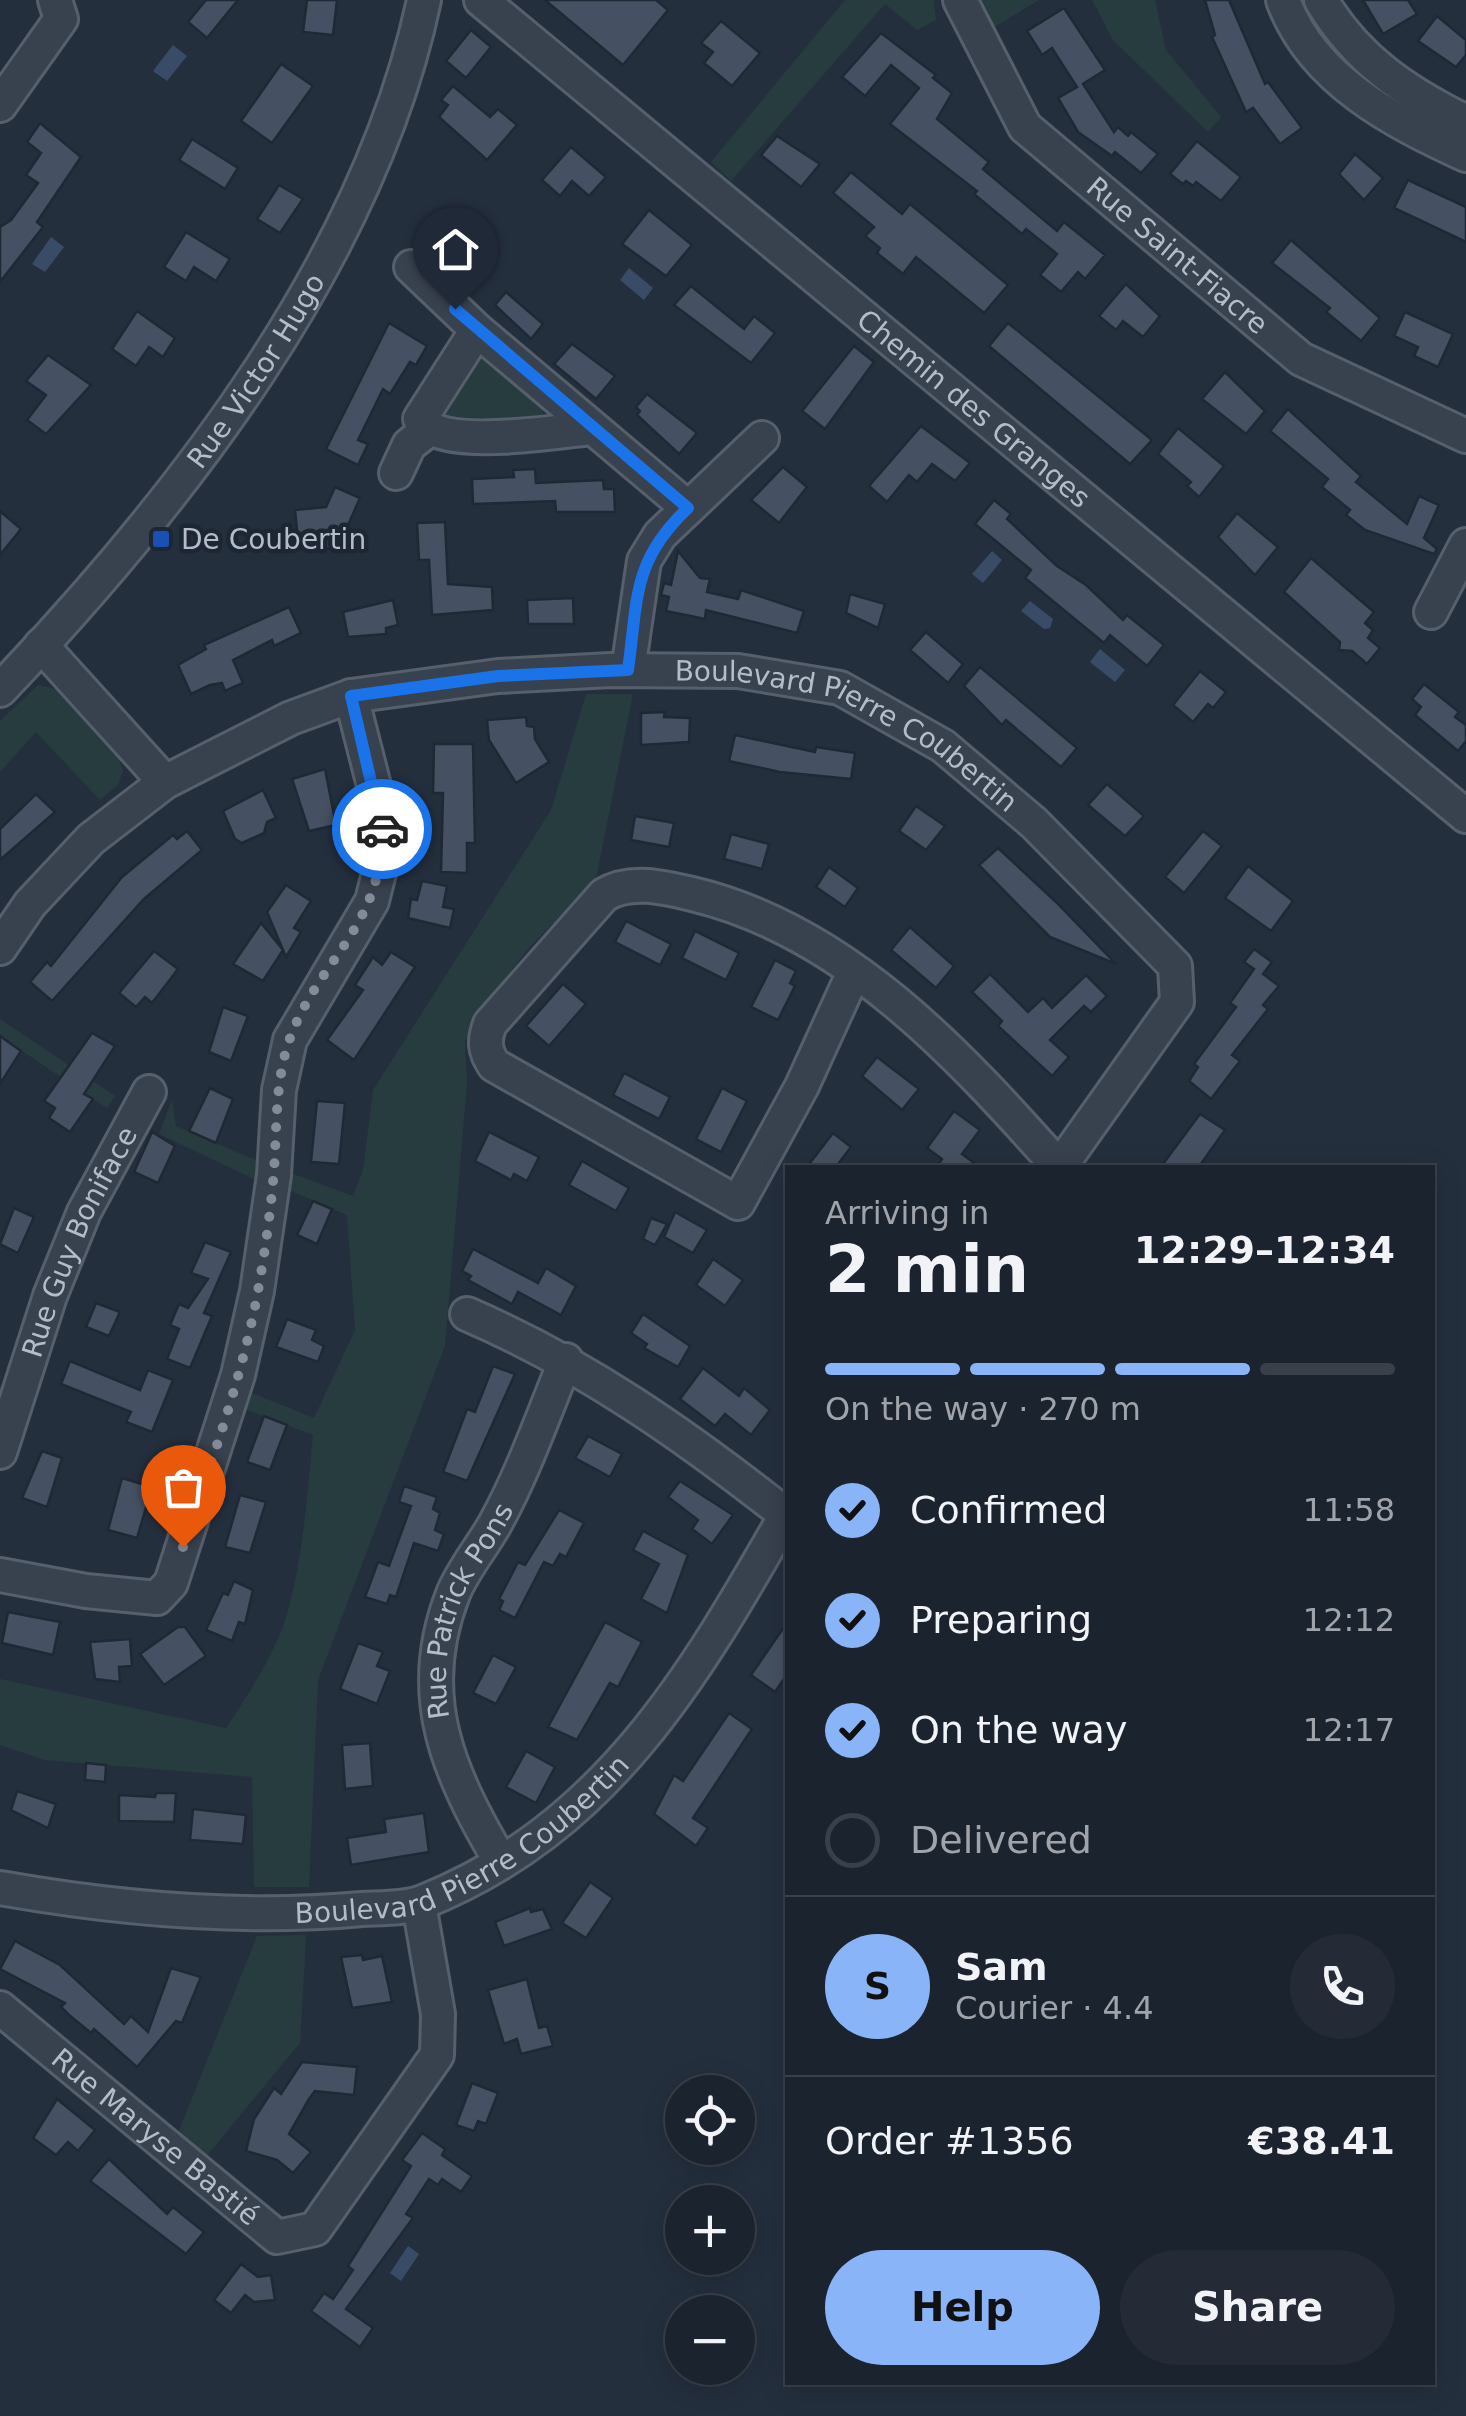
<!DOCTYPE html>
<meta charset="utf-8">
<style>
body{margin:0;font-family:"DejaVu Sans",sans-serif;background:#242b36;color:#f1f3f6;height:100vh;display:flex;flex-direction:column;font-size:38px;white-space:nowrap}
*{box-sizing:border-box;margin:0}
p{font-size:32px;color:#a0a4aa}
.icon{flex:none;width:55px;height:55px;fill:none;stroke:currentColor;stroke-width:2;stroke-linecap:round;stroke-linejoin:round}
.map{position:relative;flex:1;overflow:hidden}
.panel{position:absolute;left:785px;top:1165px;width:650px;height:1220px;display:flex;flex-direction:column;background:#1b232e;border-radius:0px;box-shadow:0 5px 25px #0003,0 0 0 2px #39404a}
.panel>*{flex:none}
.buttons{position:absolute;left:665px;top:2075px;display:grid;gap:20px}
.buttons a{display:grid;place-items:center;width:90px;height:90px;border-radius:50%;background:#1b232e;box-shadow:0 5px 25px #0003,0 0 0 2px #39404a;font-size:50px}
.pin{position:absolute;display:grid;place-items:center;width:85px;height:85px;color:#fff;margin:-102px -42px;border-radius:50% 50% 50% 0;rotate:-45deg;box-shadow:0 0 10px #0007}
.pin .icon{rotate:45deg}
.courier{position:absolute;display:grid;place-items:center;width:100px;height:100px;margin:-50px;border:8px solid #1a73e8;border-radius:50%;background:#fff;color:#222;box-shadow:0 2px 12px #0007}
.summary em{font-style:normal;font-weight:600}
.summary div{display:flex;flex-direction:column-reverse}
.summary{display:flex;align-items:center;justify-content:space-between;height:170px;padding:0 40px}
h1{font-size:65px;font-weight:600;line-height:75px}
.bar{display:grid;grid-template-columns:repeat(4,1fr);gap:15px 10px;align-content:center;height:120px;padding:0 40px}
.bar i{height:12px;border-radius:8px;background:#39404a}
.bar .on{background:#8ab4f8}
.bar p{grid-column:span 4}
.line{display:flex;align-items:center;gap:25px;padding:0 40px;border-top:2px solid #39404a}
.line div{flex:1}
.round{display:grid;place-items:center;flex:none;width:105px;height:105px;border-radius:52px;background:#242b36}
ol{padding:0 40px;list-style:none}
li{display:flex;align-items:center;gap:30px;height:110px}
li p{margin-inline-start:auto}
li .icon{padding:10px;border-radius:50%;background:#8ab4f8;color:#111;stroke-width:4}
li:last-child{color:#a0a4aa}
li i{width:55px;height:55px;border:5px solid #39404a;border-radius:50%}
.button{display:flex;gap:20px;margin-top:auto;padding:20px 40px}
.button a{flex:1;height:115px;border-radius:60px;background:#8ab4f8;color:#111;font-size:40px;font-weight:600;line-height:115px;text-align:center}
.button a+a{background:#242b36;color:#f1f3f6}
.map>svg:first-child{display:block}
</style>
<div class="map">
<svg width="1466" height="2416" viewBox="0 0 1466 2416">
<rect width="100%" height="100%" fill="#242f3e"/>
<g fill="#263c3f">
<path d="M845 0H934L936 20 917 30 885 4 731 181 711 162Z"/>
<path d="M971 0H1039L986 32Z"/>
<path d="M1092 0H1155L1166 50 1221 117 1208 132 1113 40Z"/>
<path d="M485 352 540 399 544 419 451 429 441 415 477 353Z"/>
<path d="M38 685 62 690 117 751 123 771 118 785 100 800 36 732 0 772V721Z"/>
<path d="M586 694H633L596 879 528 949 498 988 465 1041 467 1082 445 1346 318 1680 309 1887H254L252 1777 45 1760 0 1745V1679L226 1728C246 1699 266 1666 280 1634 301 1583 308 1491 313 1435L242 1408 247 1391 314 1418 355 1330 347 1215 282 1187 283 1170 353 1196 363 1170 373 1090 551 810Z"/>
<path d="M0 1019 115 1096 107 1108 0 1036Z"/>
<path d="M172 1100 176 1126 258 1161 256 1180 159 1134Z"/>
<path d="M306 1935 300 2043 204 2159 176 2138 257 1936Z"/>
</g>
<g fill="#394c67">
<path d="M173 45 187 56 167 81 153 71Z"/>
<path d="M51 237 64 247 45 272 32 264Z"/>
<path d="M629 268 653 288 644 300 620 280Z"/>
<path d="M992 551 1002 560 983 583 972 574Z"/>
<path d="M1030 601 1053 619 1050 628 1044 629 1021 611Z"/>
<path d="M1100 649 1125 670 1115 682 1090 662Z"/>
<path d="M408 2246 419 2254 401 2281 390 2273Z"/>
</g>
<g fill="#455162" stroke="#1f2835" stroke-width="2.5">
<path d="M206 0H238L207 38 188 22Z"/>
<path d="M307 0H337L333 35 303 32Z"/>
<path d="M545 0H656L668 10 623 65Z"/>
<path d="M1205 0H1229L1265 84 1268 82 1302 128 1280 144 1253 108 1246 112 1212 37 1215 35Z"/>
<path d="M1363 0H1408L1417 14 1383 34Z"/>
<path d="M1064 8 1105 70 1083 84 1114 132 1118 127 1128 136 1131 132 1158 154 1141 173 1115 152 1112 156 1078 132 1058 98 1077 87 1052 48 1042 55 1027 31Z"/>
<path d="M1437 16 1466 40V55L1456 67 1418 41Z"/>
<path d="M721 21 760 53 732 86 704 63 713 52 701 43Z"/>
<path d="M471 30 491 47 466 78 446 61Z"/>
<path d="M881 33 936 75 933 78 952 93 937 119 989 162 983 169 1057 231 1064 222 1105 255 1085 279 1078 272 1061 292 1040 275 1057 254 1026 229 1022 234 974 194 977 191 890 124 919 88 891 65 865 96 842 77Z"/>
<path d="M281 64 313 86 272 143 241 121Z"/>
<path d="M453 86 490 117 498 109 517 125 487 160 439 117 448 105 441 100Z"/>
<path d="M40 123 81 157 37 222 43 227 0 282V227L11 220 38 183 26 175 41 153 27 142Z"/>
<path d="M777 136 820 164 801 187 761 155Z"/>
<path d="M192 139 238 168 225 189 179 160Z"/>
<path d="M1197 141 1241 177 1221 201 1196 182 1193 186 1186 181 1183 184 1170 174Z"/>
<path d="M571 147 606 177 589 196 572 181 560 196 542 180Z"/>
<path d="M1355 154 1383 178 1364 200 1339 174Z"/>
<path d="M851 172 902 214 910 204 1008 285 984 313 916 257 903 274 877 253 880 248 865 236 874 227 833 193Z"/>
<path d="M1408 180 1466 207V242L1394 208Z"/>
<path d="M279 185 303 199 280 233 257 219Z"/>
<path d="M649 210 692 245 666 276 622 244Z"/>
<path d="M447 215 476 239 459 259 434 232Z"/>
<path d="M186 232 230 259 216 281 194 267 186 281 164 267Z"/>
<path d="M1291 240 1380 318 1361 341 1326 312 1330 308 1272 263Z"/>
<path d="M1126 284 1160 316 1143 337 1123 321 1116 330 1099 316Z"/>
<path d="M691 286 744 329 754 316 775 333 751 363 674 305Z"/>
<path d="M506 292 543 324 531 339 495 305Z"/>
<path d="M137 311 175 338 163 357 149 347 136 366 112 349Z"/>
<path d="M1405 312 1453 334 1438 367 1414 356 1418 347 1394 336Z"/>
<path d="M389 323 427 346 416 365 410 362 390 394 383 389 358 440 368 444 358 465 326 449Z"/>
<path d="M1008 323 1152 440 1130 464 989 346Z"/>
<path d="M572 344 615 376 596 399 554 364Z"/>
<path d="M854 346 874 362 825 429 802 411Z"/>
<path d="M48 355 91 385 46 434 27 420 46 395 26 381Z"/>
<path d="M1225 372 1265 411 1246 434 1202 399Z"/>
<path d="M647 394 697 433 679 454 637 415 640 411 636 407Z"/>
<path d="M1288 409 1361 476 1356 482 1407 524 1419 496 1439 505 1424 538 1437 549 1434 554 1365 530 1346 515 1350 510 1322 487 1328 479 1270 431Z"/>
<path d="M921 426 970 463 955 481 932 464 917 482 909 475 887 502 869 486Z"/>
<path d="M1178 428 1224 466 1199 497 1187 486 1191 482 1158 454Z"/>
<path d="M783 467 807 487 779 523 751 500Z"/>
<path d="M535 469 536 483 603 480 604 489H614L615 512H556L555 501 473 504 472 479 514 477 513 470Z"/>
<path d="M335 487 360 498 345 532 347 548 299 549 295 510 326 507Z"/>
<path d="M994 500 1011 514 1007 519 1057 566 1086 585 1123 620 1127 615 1164 645 1147 666 1110 635 1104 643 1065 611 1025 578 1031 570 975 524Z"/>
<path d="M0 511 21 529 0 555Z"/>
<path d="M1237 513 1278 547 1255 575 1218 537Z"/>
<path d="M445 522 448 584 492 587 493 610 432 615 429 560H419L417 523Z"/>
<path d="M678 551 700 578 710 579 707 592 738 599 741 590 804 611 797 633 706 610 705 619 666 611 669 597 661 595 664 583 671 585Z"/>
<path d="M1311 558 1374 612 1365 623 1373 630 1368 638 1380 648 1367 664 1352 651 1339 650 1340 642 1284 592Z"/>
<path d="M850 594 885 604 878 628 846 613Z"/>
<path d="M573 598 574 624H528L527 600Z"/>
<path d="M393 600 398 625 386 628V634L348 637 343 612Z"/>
<path d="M289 607 301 633 274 646 272 640 233 660 243 683 225 691 222 683 210 685 191 694 178 665 206 649 204 645Z"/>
<path d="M926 632 963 664 948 683 910 650Z"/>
<path d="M980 667 1077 748 1061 767 1006 720 1002 725 964 686Z"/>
<path d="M1200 671 1226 692 1213 708 1208 704 1193 722 1173 705Z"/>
<path d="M1424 684 1459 712 1455 717 1466 725V741L1458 751 1415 715 1421 707 1412 699Z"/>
<path d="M665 712 664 717 690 718 689 742 641 745V713Z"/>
<path d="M526 717 527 726 534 727 535 739 549 762 516 783 489 740 487 720Z"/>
<path d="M735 735 815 752 816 747 855 753 851 779 780 772 729 761Z"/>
<path d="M434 744H473L475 843H467V873L441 872 443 793H433Z"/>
<path d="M325 769 336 825 309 831 292 779Z"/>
<path d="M1107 784 1144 816 1125 836 1088 805Z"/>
<path d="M263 790 276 818 267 822 264 833 242 843 235 839 223 811Z"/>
<path d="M36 794 55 812 0 860V829Z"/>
<path d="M916 806 945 826 926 850 899 831Z"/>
<path d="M635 816 674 823 669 847 631 840Z"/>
<path d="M187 831 202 850 144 899 52 1001 30 982 47 962 51 966 122 877 173 835 177 839Z"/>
<path d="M1203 831 1222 846 1184 893 1165 877Z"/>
<path d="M731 834 769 844 762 869 724 859Z"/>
<path d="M998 848 1056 902 1116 964 1050 937 1013 900 979 865Z"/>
<path d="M1248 866 1293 901 1271 931 1225 898Z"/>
<path d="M829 867 858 888 845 907 816 887Z"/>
<path d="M422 881 447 886 443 907 454 909 450 928 408 918 411 899 417 900Z"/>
<path d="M286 885 311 901 294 928 301 932 286 957 267 912Z"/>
<path d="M626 921 671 944 660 965 615 942Z"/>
<path d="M261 923 283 950 263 981 233 964Z"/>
<path d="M910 927 954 966 936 988 891 950Z"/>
<path d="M695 931 739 953 726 980 682 958Z"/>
<path d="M1254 949 1272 962 1263 974 1279 986 1263 1005 1268 1009 1232 1055 1240 1061 1211 1099 1189 1081 1198 1067 1194 1064 1236 1007 1230 1003 1254 969 1244 962Z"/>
<path d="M154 951 178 969 152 1003 145 997 136 1007 119 993Z"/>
<path d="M391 952 415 967 354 1060 327 1040 363 990 355 985 373 957 382 965Z"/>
<path d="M775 960 796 971 790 983 795 986 778 1020 751 1007Z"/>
<path d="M990 974 1028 1012 1043 998 1052 1008 1086 975 1107 996 1091 1012 1084 1006 1050 1040 1069 1057 1052 1076 998 1026 1002 1021 972 992Z"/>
<path d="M563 984 586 1004 549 1046 526 1026Z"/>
<path d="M223 1007 248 1016 231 1061 209 1052Z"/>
<path d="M92 1033 115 1046 84 1094 93 1099 70 1132 49 1118 55 1108 44 1101Z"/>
<path d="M0 1036 21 1051 0 1084Z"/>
<path d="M877 1057 919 1089 902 1110 862 1076Z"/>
<path d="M624 1073 670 1097 659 1119 613 1095Z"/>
<path d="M210 1088 233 1099 216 1143 189 1131Z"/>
<path d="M722 1088 747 1101 721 1152 696 1139Z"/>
<path d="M317 1101 345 1103 339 1164 311 1162Z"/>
<path d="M954 1111 980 1130 962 1154 981 1168H936L942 1159 927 1148Z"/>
<path d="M1200 1114 1225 1130 1198 1168H1160Z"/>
<path d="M152 1132 175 1146 158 1183 134 1172Z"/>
<path d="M489 1132 539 1157 527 1181 514 1174 511 1180 475 1161Z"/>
<path d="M833 1133 851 1147 835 1168H806Z"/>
<path d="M582 1161 629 1188 616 1211 569 1185Z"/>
<path d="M313 1201 332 1209 317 1244 297 1235Z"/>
<path d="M14 1208 34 1217 18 1253 0 1244Z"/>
<path d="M675 1212 707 1230 693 1253 664 1237Z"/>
<path d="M651 1218 667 1224 655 1245 643 1239Z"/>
<path d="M205 1242 231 1252 204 1313 212 1316 190 1368 167 1359 179 1329 170 1325 179 1304 188 1308 208 1279 191 1273Z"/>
<path d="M473 1249 538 1283 546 1268 576 1286 561 1315 518 1292 512 1304 468 1280 471 1276 462 1271Z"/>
<path d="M713 1259 743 1280 725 1306 696 1285Z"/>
<path d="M96 1303 120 1312 109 1336 86 1327Z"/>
<path d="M643 1314 690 1346 678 1367 644 1348 647 1344 631 1333Z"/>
<path d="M287 1319 316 1330 312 1340 324 1346 318 1362 276 1347Z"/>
<path d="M70 1361 140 1390 148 1370 173 1380 152 1432 126 1422 131 1412 61 1384Z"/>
<path d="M493 1366 515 1374 467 1481 443 1472 467 1409 475 1412Z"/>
<path d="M703 1368 739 1396 744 1388 770 1410 751 1435 725 1414 715 1426 680 1399Z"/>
<path d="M264 1416 287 1425 270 1470 247 1462Z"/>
<path d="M588 1436 622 1454 610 1477 575 1458Z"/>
<path d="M42 1451 62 1458 47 1507 22 1498Z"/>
<path d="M122 1478 152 1487 137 1538 108 1530Z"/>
<path d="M680 1481 733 1515 712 1544 692 1529 698 1520 668 1497Z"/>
<path d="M404 1486 437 1497 433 1509 440 1513 435 1530 444 1534 438 1551 414 1543 396 1597 390 1595 387 1604 365 1597 378 1562 389 1566 411 1506 399 1502Z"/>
<path d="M240 1495 266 1502 250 1553 225 1547Z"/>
<path d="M559 1510 584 1523 566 1557 560 1554 553 1566 544 1562 515 1618 499 1610 503 1601 499 1599 518 1562 525 1565Z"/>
<path d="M643 1531 688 1555 667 1613 641 1599 659 1564 633 1550Z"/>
<path d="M234 1581 253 1590 245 1624 239 1622 232 1641 206 1630 223 1593 228 1595Z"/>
<path d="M8 1612 60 1622 53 1655 2 1643Z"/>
<path d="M788 1621V1673L775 1692 751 1675Z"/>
<path d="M605 1622 642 1642 618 1687 610 1683 577 1740 548 1727Z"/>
<path d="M178 1627H185L206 1656 164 1685 140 1654Z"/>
<path d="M130 1639 132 1666 119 1667 120 1682 95 1679 90 1642Z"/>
<path d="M358 1643 383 1652 377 1666 390 1671 377 1704 340 1689Z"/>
<path d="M493 1655 516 1667 496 1704 473 1693Z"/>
<path d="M729 1713 752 1729 693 1818 708 1828 696 1846 654 1814 674 1775 683 1781Z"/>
<path d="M370 1743 373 1786 345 1789 342 1745Z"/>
<path d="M526 1751 555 1767 536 1803 506 1787Z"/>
<path d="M86 1763 106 1765 105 1782 85 1780Z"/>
<path d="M17 1791 56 1804 48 1828 11 1810Z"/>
<path d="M156 1793H176L174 1822 119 1821V1795L155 1797Z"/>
<path d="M193 1809 246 1815 243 1844 190 1840Z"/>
<path d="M424 1813 429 1852 351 1865 347 1838 386 1832 384 1819Z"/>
<path d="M590 1882 613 1898 586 1938 562 1923Z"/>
<path d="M530 1908 531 1912 543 1909 552 1929 504 1946 495 1922Z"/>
<path d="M15 1941 60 1965 124 2024 131 2016 148 2032 171 1968 201 1977 182 2023 176 2021 137 2067 94 2029 91 2033 69 2015 61 2007 65 2003 0 1969Z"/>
<path d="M362 1955 363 1960 382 1956 392 2002 352 2008 341 1957Z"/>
<path d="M527 1979 539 2028 547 2026 553 2046 521 2054 517 2039 504 2044 488 1990Z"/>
<path d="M302 2062 357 2067 354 2095 315 2091 309 2099 289 2134 311 2152 293 2173 277 2160 246 2151 254 2119 274 2088 281 2094Z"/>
<path d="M472 2083 498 2093 486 2124 478 2121 474 2131 456 2125Z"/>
<path d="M57 2099 95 2130 78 2151 68 2142 56 2155 33 2138Z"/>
<path d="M422 2133 445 2149 442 2155 472 2176 461 2192 442 2179 438 2185 429 2179 406 2214 413 2218 346 2309 373 2328 360 2347 311 2311 324 2293 333 2299 353 2270 348 2266 411 2166 402 2160Z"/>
<path d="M109 2159 167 2214 173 2207 204 2232 186 2254 90 2181Z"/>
<path d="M241 2264 258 2277 271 2275 275 2300 254 2302 245 2295 231 2313 214 2300Z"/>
</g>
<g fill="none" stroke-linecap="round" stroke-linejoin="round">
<g stroke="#565f6c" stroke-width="38">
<g id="minor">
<path id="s1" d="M481 0 1466 816"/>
<path id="s2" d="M960 0 1025 127 1301 359 1466 436"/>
<path d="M1283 0C1312 80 1394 122 1466 155"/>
<path d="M1321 0C1356 59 1405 92 1466 122"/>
<path d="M0 105 61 19 55 0"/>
<path d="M411 267 477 330"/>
<path d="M591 428C554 432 441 451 420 419L477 330 688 508"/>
<path d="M396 473 409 445 428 430"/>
<path d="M1431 612 1466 545"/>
<path d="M41 645 165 782"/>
<path d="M628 670 644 561 660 535 762 438"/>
<path id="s3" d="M0 690C180 501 369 260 424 0"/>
<path id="s4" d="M0 948 30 904 91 839 165 782 291 718 351 696 498 676 611 670 738 671 840 688 943 746 1034 823 1175 966 1177 1002 1059 1168"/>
<path d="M854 972 802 1086 738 1203 494 1065C484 1050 484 1040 490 1024L604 895C630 879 663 887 692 894 845 930 958 1054 1059 1167"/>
<path d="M467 1314C585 1365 686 1436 786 1515"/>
<path id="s5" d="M0 1452 50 1296 84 1212 149 1092"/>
<path d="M0 1575 86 1591 157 1598 171 1583 238 1375 257 1291 274 1175 279 1090 290 1040 372 901 382 861V817L351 696"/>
<path id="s6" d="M501 1862C449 1774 413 1696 453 1594 463 1569 483 1546 496 1522 524 1471 544 1413 566 1360"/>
<path id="s7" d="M0 1888C119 1909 241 1920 362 1909 381 1908 405 1909 423 1902 607 1828 694 1676 788 1512"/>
<path id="s8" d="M0 2008 277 2237 315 2229 437 2055 438 2014 419 1904"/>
</g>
</g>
<use href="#minor" stroke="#38414e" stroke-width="32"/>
</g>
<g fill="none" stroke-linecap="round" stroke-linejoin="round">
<path stroke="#828b98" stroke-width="10" stroke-dasharray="0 18" d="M183 1547C211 1463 242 1378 258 1291 265 1251 271 1210 274 1170 277 1128 275 1082 289 1041 318 959 383 928 382 829"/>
<path stroke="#1a73e8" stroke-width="12" d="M382 829 351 696 498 676 628 670C638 598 632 561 688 508L455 309"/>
</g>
<rect fill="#1a4fb4" stroke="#1d2633" stroke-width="4" x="151" y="529" width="20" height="20" rx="5"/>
<g text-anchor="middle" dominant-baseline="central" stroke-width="9" stroke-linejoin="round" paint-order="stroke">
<g font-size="28" fill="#b4bcc9" stroke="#1d2633">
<text stroke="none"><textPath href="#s2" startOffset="342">Rue Saint-Fiacre</textPath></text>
<text stroke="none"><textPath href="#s3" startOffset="410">Rue Victor Hugo</textPath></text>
<text stroke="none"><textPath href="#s1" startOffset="640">Chemin des Granges</textPath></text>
<text stroke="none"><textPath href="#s4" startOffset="955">Boulevard Pierre Coubertin</textPath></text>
<text stroke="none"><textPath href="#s5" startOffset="225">Rue Guy Boniface</textPath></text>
<text stroke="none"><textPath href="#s6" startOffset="272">Rue Patrick Pons</textPath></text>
<text stroke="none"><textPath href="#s7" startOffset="485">Boulevard Pierre Coubertin</textPath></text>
<text stroke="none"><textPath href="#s8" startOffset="202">Rue Maryse Bastié</textPath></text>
</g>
<g font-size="28" fill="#b4bcc9" stroke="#1d2633" text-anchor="start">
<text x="181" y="539">De Coubertin</text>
</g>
</g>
</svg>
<div class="buttons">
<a><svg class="icon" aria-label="locate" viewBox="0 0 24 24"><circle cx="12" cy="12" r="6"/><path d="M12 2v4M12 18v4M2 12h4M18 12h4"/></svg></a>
<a>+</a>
<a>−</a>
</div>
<div class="pin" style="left:183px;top:1547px;background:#ea580c"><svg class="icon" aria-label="bag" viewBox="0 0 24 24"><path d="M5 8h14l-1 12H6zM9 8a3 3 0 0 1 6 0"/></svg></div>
<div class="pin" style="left:455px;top:309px;background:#1f2937"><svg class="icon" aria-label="home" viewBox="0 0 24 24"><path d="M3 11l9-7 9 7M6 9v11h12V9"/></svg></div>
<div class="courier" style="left:382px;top:829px"><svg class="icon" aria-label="car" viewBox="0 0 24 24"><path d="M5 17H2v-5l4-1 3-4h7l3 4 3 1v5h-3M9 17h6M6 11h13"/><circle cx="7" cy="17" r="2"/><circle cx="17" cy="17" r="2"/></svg></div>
<section class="panel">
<div class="summary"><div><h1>2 min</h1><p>Arriving in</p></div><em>12:29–12:34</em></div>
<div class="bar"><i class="on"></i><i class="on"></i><i class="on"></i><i></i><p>On the way · 270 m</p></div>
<ol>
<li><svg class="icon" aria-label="check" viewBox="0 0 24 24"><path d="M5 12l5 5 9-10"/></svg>Confirmed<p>11:58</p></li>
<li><svg class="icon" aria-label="check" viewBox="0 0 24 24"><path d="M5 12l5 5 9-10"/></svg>Preparing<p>12:12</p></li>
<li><svg class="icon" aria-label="check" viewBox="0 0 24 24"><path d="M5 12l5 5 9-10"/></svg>On the way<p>12:17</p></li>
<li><i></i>Delivered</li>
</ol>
<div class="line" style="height:180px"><b class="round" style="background:#8ab4f8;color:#111">S</b><div><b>Sam</b><p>Courier · 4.4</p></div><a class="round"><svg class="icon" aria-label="phone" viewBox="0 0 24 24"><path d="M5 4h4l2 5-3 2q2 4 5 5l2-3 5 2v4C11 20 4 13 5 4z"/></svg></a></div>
<div class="line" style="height:130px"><div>Order #1356</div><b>€38.41</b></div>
<div class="button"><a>Help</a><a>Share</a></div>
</section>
</div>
